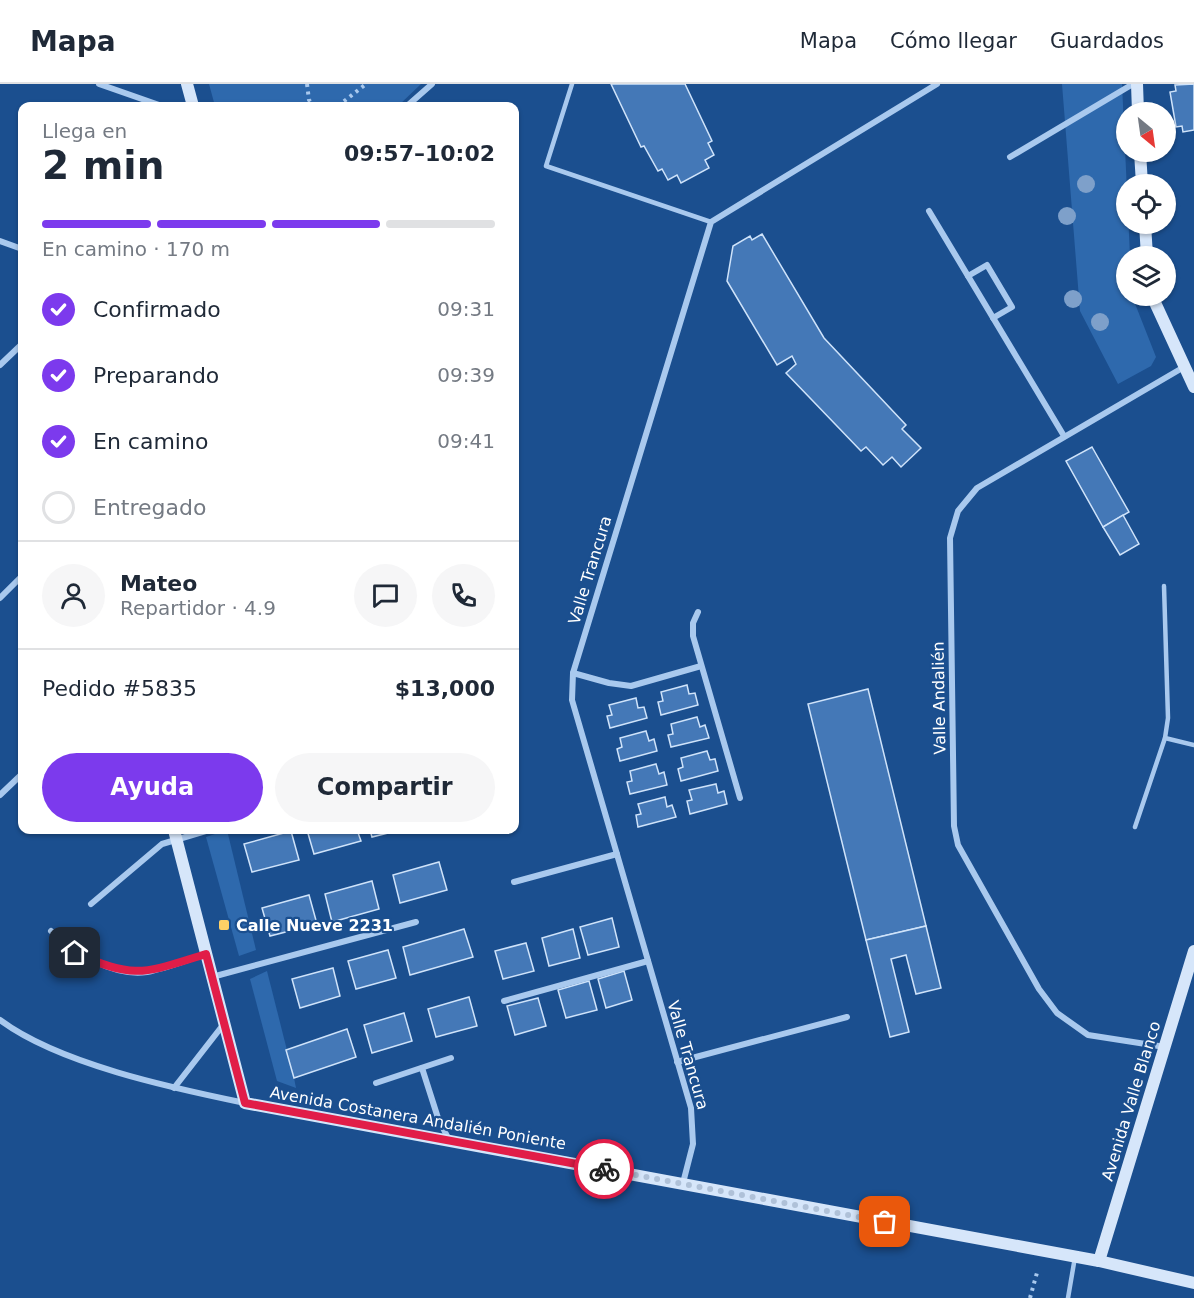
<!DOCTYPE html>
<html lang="es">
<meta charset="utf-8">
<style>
body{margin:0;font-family:"DejaVu Sans",sans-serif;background:#f6f6f7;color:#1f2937;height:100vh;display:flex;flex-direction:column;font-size:22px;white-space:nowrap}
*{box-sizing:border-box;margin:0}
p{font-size:20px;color:#747a83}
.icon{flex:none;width:33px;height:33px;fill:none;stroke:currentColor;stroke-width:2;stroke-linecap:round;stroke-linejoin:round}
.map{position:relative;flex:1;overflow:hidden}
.panel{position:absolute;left:18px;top:18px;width:501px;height:732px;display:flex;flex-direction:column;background:#fff;border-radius:12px;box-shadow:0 2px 4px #0004}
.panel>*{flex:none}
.needle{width:39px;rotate:151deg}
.buttons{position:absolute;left:1116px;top:18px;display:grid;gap:12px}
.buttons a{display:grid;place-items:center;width:60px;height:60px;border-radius:50%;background:#fff;box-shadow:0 2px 4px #0004;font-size:30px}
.pin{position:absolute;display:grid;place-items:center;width:51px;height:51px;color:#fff;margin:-26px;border-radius:12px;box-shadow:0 3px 9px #0006}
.courier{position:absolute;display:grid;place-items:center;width:60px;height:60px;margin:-30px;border:4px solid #e11d48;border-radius:50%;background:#fff;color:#222;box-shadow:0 2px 8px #0007}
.summary em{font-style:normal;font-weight:800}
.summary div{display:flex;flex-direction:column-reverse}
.summary{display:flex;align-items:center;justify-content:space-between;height:102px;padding:0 24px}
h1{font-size:39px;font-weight:800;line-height:45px}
.bar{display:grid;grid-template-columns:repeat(4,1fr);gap:9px 6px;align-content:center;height:72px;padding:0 24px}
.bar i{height:8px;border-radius:4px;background:#e0e1e3}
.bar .current{background:#7c3aed}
.bar p{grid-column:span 4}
.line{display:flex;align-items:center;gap:15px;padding:0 24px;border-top:2px solid #e0e1e3}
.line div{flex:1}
.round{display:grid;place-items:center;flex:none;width:63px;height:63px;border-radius:32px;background:#f6f6f7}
ol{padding:0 24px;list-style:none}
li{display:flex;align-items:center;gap:18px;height:66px}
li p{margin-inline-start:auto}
li .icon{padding:6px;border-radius:50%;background:#7c3aed;color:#fff;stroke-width:4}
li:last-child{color:#747a83}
li i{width:33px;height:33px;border:3px solid #e0e1e3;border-radius:50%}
.cta{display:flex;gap:12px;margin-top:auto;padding:12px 24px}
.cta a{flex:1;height:69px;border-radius:36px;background:#7c3aed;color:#fff;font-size:24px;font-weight:800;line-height:69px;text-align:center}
.cta a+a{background:#f6f6f7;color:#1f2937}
header{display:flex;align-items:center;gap:36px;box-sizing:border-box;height:84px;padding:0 30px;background:#fff;border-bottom:2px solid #e0e1e3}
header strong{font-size:28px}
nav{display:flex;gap:33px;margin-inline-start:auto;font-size:21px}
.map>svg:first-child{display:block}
</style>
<header>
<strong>Mapa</strong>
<nav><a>Mapa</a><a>Cómo llegar</a><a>Guardados</a></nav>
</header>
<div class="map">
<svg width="1194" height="1214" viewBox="0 0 1194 1214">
<rect width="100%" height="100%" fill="#1b4f8f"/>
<g fill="#2e69ad">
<path d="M209 0H421L398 22H215Z"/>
<path d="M1062 0H1122L1130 172H1126V212H1132L1156 273 1151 282 1118 300 1080 227Z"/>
<path d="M227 746 256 866 239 872 206 753Z"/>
<path d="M267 887 294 994 296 1004 277 997 250 895Z"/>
</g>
<g fill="#4478b7" stroke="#cfe3fa" stroke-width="1.5">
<path d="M611 0H685L712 57 708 59 714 71 705 76 709 84 681 99 677 91 668 96 662 85 658 87 644 62 641 63Z"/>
<path d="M1194 0V46L1183 48 1182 42 1176 43 1170 8 1176 7 1175 1Z"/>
<path d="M762 150 824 254 906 341 902 345 921 364 901 383 892 373 883 381 866 363 861 367 786 289 796 280 792 272 777 281 727 197 733 162 750 152 752 156Z"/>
<path d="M1092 363 1129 428 1103 443 1066 377Z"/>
<path d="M1123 431 1139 460 1120 471 1103 443Z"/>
<path d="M687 601 689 610 695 609 698 621 661 631 658 618 663 617 661 608Z"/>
<path d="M868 605 926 842 866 856 808 620Z"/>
<path d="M636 614 638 624 644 623 647 634 610 644 607 632 612 631 609 621Z"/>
<path d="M697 633 700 643 705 641 709 654 671 663 668 651 673 650 671 640Z"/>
<path d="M646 647 649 657 654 655 657 667 620 677 617 665 622 663 620 654Z"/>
<path d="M707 667 710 676 715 675 718 687 681 697 678 685 683 683 681 674Z"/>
<path d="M656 680 659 690 664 688 667 701 630 710 627 698 632 697 630 687Z"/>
<path d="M716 700 718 709 724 707 727 720 690 730 687 717 692 716 689 706Z"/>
<path d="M665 713 667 723 672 721 676 733 638 743 636 731 641 730 638 720Z"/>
<path d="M307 746H357L361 757 314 770Z"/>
<path d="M370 746H400L372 753Z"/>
<path d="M291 747 299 776 252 788 244 760Z"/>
<path d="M439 778 447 806 400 819 393 791Z"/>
<path d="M372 797 379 825 332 838 325 810Z"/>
<path d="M309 811 317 840 270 852 262 824Z"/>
<path d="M612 834 619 863 588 871 580 843Z"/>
<path d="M926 842 941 904 916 910 906 871 891 875 909 948 890 953 866 856Z"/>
<path d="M464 845 473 873 410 891 403 863Z"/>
<path d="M573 845 580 874 549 882 542 854Z"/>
<path d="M526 859 534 887 503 895 495 867Z"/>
<path d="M388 866 396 894 356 905 348 877Z"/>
<path d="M333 884 340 912 300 924 292 895Z"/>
<path d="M624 887 632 916 606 924 598 895Z"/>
<path d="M589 897 597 926 566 934 558 906Z"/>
<path d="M469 913 477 942 436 953 428 925Z"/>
<path d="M538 914 546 942 515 951 507 922Z"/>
<path d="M404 929 412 957 372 969 364 941Z"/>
<path d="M347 945 356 973 294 994 286 966Z"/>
</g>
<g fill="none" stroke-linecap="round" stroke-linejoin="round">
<g stroke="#a9c9ee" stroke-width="4" stroke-dasharray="3 4.5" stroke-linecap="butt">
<path d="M307 0 309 16 314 22"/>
<path d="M338 22 366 0"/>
<path d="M1030 1214 1038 1185"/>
</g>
<g stroke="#a9c9ee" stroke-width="4.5">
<path d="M572 0 546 82 711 138"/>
<path d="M1165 654 1194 661"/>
<path d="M1135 743 1165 654 1168 634 1164 502"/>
<path d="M1068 1214 1075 1173"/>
</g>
<g stroke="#a9c9ee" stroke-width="6">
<path d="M99 0 162 22"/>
<path d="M407 22 432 0"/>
<path d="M1010 73 1133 0"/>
<path d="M929 127 1064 352"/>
<path d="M0 157 22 165"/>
<path d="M968 192 987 181 1012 223 993 234"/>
<path d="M0 281 22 260"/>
<path d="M0 514 22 492"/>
<path d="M698 528 693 539V552L740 714"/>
<path d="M573 589 609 599 631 602 701 582"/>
<path d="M0 711 22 690"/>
<path d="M514 798 617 770"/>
<path d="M91 820 162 760 209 746"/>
<path d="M51 847C73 869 114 893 147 888 167 884 187 876 206 870"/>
<path d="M212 893 416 838"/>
<path d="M504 917 648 877"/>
<path d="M0 936C59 980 172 1004 245 1019"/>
<path d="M1165 963 1088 951 1057 929 1039 905 958 761 954 742 950 454 958 427 977 404 1184 283"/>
<path d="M677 978 847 933"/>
<path d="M422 984 438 1034 449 1056"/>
<path d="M376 999 451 974"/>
<path d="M174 1004 223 941"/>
<path d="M683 1099 693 1060 691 1024 572 616 573 589 711 138 937 0"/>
</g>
<g stroke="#d6e6fa" stroke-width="12">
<path d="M187 0 193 22"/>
<path d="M1137 0 1138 28"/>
<path d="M1140 68 1142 100"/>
<path d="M1145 140 1147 172"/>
<path d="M1152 212 1194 303"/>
<path d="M174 746 245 1019 1099 1177 1194 1199"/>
<path d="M1099 1177 1194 867"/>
</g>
</g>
<g fill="#7ea0ca">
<circle cx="1086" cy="100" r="9"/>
<circle cx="1067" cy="132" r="9"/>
<circle cx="1073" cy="215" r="9"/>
<circle cx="1100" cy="238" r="9"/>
</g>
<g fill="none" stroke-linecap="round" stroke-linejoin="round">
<path stroke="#afc1d8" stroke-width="6" stroke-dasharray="0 10.8" d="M604 1085 885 1138"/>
<path stroke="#e11d48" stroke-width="8" d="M75 869C137 896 144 889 206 870L245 1019 604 1085"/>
</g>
<rect fill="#ffd166" stroke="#1b4f8f" stroke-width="2" x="218" y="835" width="12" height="12" rx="3"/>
<g text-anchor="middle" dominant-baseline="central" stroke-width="4.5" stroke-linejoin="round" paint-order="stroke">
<g font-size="16" fill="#fff" stroke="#1b4f8f">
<text transform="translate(590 486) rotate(-73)">Valle Trancura</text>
<text transform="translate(939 614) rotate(-91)">Valle Andalién</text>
<text transform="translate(688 971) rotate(74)">Valle Trancura</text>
<text transform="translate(1131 1017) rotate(-73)">Avenida Valle Blanco</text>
<text transform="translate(418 1034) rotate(10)">Avenida Costanera Andalién Poniente</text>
</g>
<g font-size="16" font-weight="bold" fill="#fff" stroke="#1b4f8f" text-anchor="start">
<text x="236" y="841">Calle Nueve 2231</text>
</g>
</g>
</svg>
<div class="buttons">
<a><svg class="needle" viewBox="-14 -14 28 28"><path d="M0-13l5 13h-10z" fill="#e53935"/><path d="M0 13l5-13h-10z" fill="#747a83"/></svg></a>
<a><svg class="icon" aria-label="locate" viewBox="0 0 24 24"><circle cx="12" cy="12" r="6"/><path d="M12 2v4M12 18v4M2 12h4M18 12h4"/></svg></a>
<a><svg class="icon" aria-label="layers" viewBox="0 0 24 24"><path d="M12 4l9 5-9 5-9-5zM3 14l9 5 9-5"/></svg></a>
</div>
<div class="pin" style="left:885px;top:1138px;background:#ea580c"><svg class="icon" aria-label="bag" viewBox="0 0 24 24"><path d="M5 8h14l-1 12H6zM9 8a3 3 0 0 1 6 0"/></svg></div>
<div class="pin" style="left:75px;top:869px;background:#1f2937"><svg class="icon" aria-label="home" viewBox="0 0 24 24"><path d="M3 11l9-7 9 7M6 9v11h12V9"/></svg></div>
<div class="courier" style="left:604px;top:1085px"><svg class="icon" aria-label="bike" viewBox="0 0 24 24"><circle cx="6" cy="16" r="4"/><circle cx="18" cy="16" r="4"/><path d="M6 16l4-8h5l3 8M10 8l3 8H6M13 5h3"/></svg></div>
<section class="panel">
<div class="summary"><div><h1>2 min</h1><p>Llega en</p></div><em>09:57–10:02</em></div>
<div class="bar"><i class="current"></i><i class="current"></i><i class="current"></i><i></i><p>En camino · 170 m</p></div>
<ol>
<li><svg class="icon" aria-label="check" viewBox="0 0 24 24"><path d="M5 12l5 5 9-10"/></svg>Confirmado<p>09:31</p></li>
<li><svg class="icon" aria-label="check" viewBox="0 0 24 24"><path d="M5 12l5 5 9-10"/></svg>Preparando<p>09:39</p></li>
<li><svg class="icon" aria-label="check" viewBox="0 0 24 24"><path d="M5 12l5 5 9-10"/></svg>En camino<p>09:41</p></li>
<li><i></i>Entregado</li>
</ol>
<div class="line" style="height:108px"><a class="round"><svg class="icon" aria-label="person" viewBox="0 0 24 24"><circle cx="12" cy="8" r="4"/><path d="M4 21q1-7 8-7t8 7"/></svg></a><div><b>Mateo</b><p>Repartidor · 4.9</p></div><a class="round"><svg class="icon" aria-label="chat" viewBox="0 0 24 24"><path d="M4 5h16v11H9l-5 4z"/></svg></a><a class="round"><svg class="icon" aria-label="phone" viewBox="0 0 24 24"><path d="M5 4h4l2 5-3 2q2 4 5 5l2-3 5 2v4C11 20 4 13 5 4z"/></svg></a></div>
<div class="line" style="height:78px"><div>Pedido #5835</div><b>$13,000</b></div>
<div class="cta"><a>Ayuda</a><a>Compartir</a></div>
</section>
</div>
